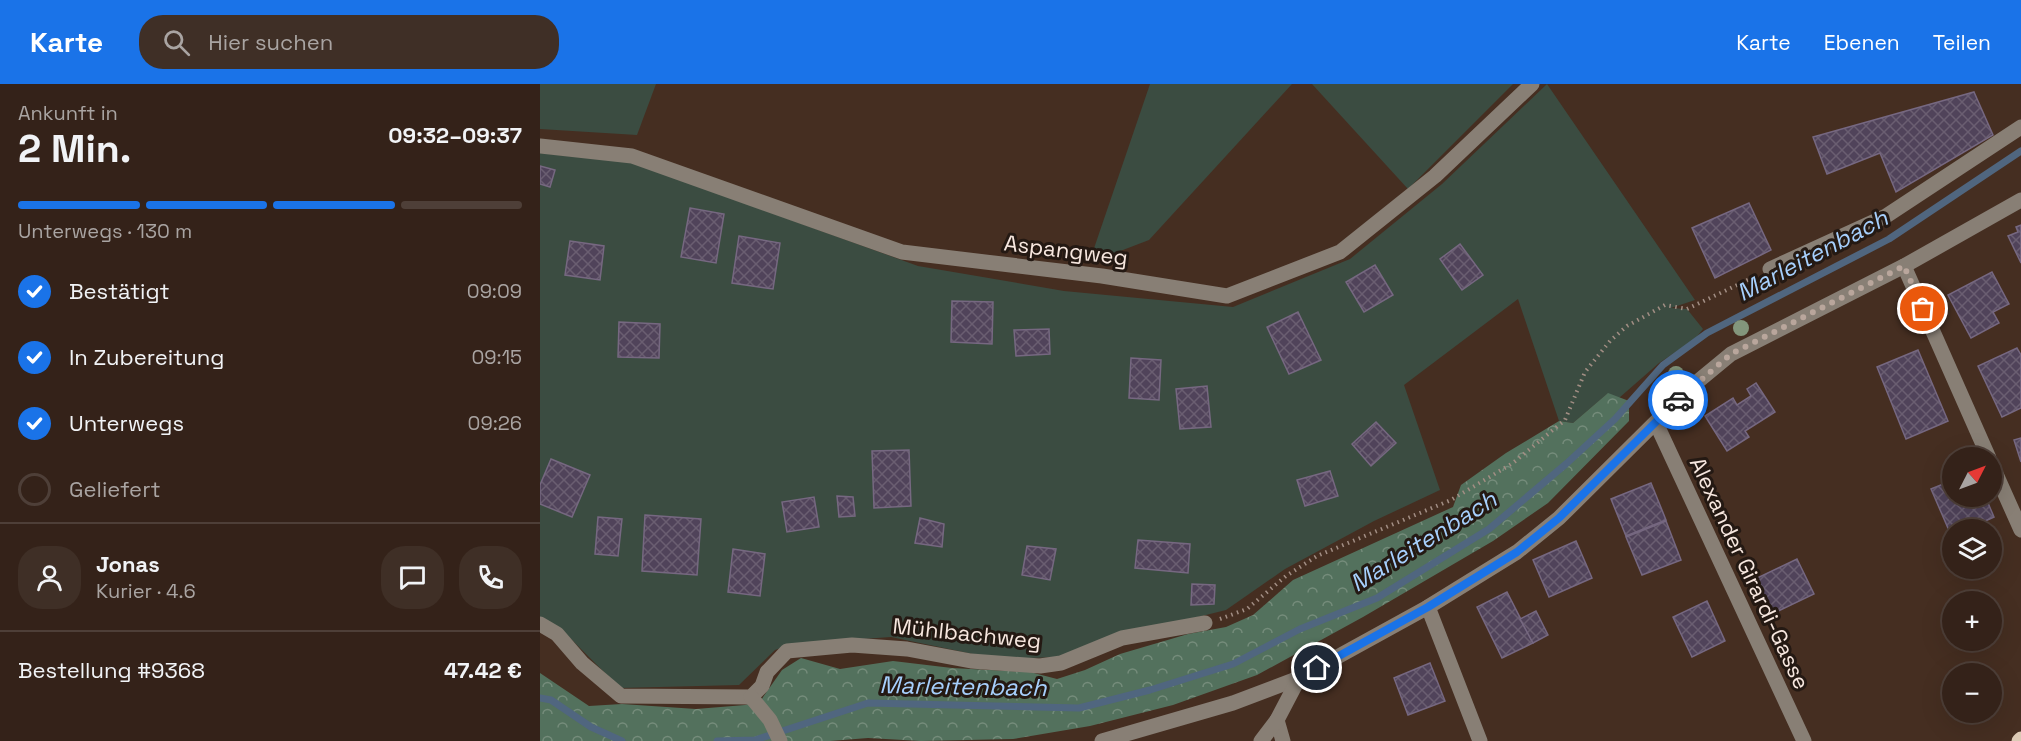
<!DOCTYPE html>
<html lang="de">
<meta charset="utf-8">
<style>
body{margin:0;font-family:"Space Grotesk",sans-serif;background:#3f2f26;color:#f1f3f6;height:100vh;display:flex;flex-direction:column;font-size:22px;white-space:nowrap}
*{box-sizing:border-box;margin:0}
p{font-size:20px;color:#a9a4a2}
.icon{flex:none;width:33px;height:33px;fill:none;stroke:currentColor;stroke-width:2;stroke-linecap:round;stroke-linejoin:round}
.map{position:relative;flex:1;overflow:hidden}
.drawer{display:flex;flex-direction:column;background:#342219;width:540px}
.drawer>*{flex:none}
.needle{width:39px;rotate:48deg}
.fabs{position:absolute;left:1402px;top:363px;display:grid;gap:12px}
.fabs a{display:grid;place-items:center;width:60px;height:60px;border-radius:50%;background:#342219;box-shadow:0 6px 24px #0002,0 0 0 2px #4e3f38;font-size:30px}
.pin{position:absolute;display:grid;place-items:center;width:51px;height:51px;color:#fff;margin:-26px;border:3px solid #fff;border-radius:50%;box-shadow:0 2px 6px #0007}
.courier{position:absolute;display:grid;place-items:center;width:60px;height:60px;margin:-30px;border:4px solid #1a73e8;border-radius:50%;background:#fff;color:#222;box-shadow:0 2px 8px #0007}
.headline em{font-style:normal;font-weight:600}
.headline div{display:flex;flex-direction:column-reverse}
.headline{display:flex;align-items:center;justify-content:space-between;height:102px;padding:0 18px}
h1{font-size:39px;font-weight:600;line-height:45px}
.bar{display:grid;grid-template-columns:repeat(4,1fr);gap:9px 6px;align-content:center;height:72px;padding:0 18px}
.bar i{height:8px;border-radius:4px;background:#4e3f38}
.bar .on{background:#1a73e8}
.bar p{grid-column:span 4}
.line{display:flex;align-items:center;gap:15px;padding:0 18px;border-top:2px solid #4e3f38}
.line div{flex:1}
.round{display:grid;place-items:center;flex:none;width:63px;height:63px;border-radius:24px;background:#3f2f26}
ol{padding:0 18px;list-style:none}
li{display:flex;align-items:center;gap:18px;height:66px}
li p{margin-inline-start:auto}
li .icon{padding:6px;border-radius:50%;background:#1a73e8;color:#fff;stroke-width:4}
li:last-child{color:#a9a4a2}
li i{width:33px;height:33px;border:3px solid #4e3f38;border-radius:50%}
header{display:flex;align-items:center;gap:36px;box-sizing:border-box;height:84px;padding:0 30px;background:#1a73e8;color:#fff}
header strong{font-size:28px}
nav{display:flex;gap:33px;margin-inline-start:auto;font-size:21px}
.search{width:420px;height:54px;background:#3f2f26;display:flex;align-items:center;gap:15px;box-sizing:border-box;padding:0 21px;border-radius:24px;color:#a9a4a2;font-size:22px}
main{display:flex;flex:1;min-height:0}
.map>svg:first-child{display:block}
</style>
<header>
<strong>Karte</strong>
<div class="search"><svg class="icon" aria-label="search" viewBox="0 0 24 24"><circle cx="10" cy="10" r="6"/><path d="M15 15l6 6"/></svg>Hier suchen</div>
<nav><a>Karte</a><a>Ebenen</a><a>Teilen</a></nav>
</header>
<main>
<section class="drawer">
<div class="headline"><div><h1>2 Min.</h1><p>Ankunft in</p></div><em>09:32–09:37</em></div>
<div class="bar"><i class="on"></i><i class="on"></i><i class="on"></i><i></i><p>Unterwegs · 130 m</p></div>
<ol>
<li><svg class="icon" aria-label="check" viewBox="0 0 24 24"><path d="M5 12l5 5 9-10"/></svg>Bestätigt<p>09:09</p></li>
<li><svg class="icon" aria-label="check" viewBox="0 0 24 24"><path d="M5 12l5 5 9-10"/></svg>In Zubereitung<p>09:15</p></li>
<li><svg class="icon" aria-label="check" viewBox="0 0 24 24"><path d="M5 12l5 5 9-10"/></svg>Unterwegs<p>09:26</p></li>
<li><i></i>Geliefert</li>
</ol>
<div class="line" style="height:108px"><a class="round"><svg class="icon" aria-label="person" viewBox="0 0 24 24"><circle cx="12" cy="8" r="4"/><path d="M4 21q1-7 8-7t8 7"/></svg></a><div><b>Jonas</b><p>Kurier · 4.6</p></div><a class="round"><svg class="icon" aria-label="chat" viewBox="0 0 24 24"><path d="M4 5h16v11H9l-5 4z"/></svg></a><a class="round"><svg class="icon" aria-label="phone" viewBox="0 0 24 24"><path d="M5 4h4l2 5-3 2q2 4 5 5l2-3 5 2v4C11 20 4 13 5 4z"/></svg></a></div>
<div class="line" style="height:78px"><div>Bestellung #9368</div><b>47.42 €</b></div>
</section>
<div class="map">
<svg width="1481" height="657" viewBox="0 0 1481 657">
<defs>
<pattern id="forest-crowns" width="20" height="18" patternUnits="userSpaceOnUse" patternTransform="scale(1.5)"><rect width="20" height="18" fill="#53715d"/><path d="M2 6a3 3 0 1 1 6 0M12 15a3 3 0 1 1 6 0" fill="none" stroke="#758c7b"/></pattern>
<pattern id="building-cross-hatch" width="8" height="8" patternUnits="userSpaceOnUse" patternTransform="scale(1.5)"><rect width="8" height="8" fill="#50435a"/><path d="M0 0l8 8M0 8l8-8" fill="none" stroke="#6a5e71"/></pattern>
</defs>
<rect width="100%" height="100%" fill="#452e21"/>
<g fill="#3b4c41">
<path d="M0 0H116L97 51 0 45Z"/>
<path d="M610 0H752L609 156 549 179Z"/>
<path d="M772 0H973L868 105Z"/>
<path d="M1007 0 1155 216 1131 224 1147 225 1163 245 1155 255 1119 279 1079 314 1067 310 1033 339 1019 337 978 215 864 301 900 406 834 437 745 485 686 526 562 557 518 573 457 575 351 553 280 558 246 562 235 566 199 601 80 604 23 547 0 536V69L94 79 378 182 524 207 693 223 810 175 902 100Z"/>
</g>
<path fill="url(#forest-crowns)" d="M1068 309 1089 317V337L1008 419 953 457 823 533 717 591 633 621 550 642 473 655 381 657 328 654 290 657H0V589L49 622 82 620 156 625 205 621 221 616 242 586 261 574 300 585 353 577 412 584 490 588 517 595 545 586 580 570 648 550 686 543 713 531 753 496 913 423 921 401 966 369 1019 337 1033 339Z"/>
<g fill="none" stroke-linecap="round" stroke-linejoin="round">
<g stroke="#50667f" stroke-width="7">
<path d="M0 614 11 616 51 643 82 657"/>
<path d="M177 657 215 656 328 619 539 624 610 606 693 580 760 545 837 514 949 445 1026 380 1075 335 1123 281 1167 249 1349 155 1481 67"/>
</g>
</g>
<g fill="url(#building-cross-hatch)" stroke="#766881" stroke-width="1.5">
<path d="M1434 8 1453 51 1356 108 1340 69 1287 90 1273 53Z"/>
<path d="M0 82 15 86 10 103 0 100Z"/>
<path d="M1209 119 1231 166 1175 194 1152 144Z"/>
<path d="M150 124 184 130 176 179 141 173Z"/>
<path d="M1481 141V179L1468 152 1478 148 1476 143Z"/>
<path d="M199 152 240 159 233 205 192 199Z"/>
<path d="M30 157 64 162 60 196 25 191Z"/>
<path d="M920 160 943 191 922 206 900 175Z"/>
<path d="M835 181 853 211 824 228 806 198Z"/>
<path d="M1452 188 1469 220 1453 228 1459 239 1431 254 1408 211Z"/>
<path d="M412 217 453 218 452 260 411 258Z"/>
<path d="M758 228 781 276 749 290 727 243Z"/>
<path d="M79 238 120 240 119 274 78 273Z"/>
<path d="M509 245 510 270 476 272 474 246Z"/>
<path d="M1477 264 1481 271V324L1462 333 1438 282Z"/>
<path d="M1378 266 1408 337 1366 355 1337 283Z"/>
<path d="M591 274 621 276 619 316 589 314Z"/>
<path d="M1216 299 1235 328 1205 347 1209 353 1187 367 1165 332 1193 314 1197 321 1211 312 1207 305Z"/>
<path d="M667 302 671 343 640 345 636 305Z"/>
<path d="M836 338 856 359 831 382 812 360Z"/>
<path d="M1481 354V378L1474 356Z"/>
<path d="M369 366 371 422 334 424 332 367Z"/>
<path d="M11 375 50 391 32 433 0 420V401Z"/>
<path d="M790 387 798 412 765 422 757 396Z"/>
<path d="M1413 396V412H1445L1454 433 1425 446H1413L1411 451 1391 405Z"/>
<path d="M1111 399 1126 436 1086 452 1071 415Z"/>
<path d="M297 412 313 413 315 432 299 433Z"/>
<path d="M274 413 279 443 247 448 242 418Z"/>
<path d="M105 431 161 435 157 491 102 487Z"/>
<path d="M58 433 82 435 78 472 55 470Z"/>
<path d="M380 434 404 440 402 463 375 459Z"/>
<path d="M1126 437 1141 476 1102 491 1086 453Z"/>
<path d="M598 456 650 460 648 489 595 484Z"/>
<path d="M1036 457 1052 494 1009 513 993 476Z"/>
<path d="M487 462 516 465 510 496 482 491Z"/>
<path d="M193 465 225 470 220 512 188 508Z"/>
<path d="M1257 475 1274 510 1232 530 1215 495Z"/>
<path d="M652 500 675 501 674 520 651 521Z"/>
<path d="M967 508 993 559 962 574 937 523Z"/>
<path d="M1167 517 1185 557 1152 573 1133 533Z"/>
<path d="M996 527 1008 551 993 559 980 535Z"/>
<path d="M890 579 905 617 868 631 854 594Z"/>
</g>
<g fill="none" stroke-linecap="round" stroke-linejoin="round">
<path stroke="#a28e84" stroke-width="4" stroke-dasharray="1.5 4.5" stroke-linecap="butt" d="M680 535 707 525 746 492 777 472 911 416 973 379 1025 336 1045 288 1070 257 1087 242 1125 221 1147 225 1216 192"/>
<g stroke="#887f75" stroke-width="15">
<path d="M0 62 92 72 362 168 562 192 687 212 800 168 895 92 992 0"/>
<path d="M1364 182 1449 374"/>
<path d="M1230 185 1346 132 1481 43"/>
<path d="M1116 339 1264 657"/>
<path d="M1452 381 1481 446"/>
<path d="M888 523 940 657"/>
<path d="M0 540 17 550 42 579 81 612 211 613 222 602 227 588 247 567 312 561 367 565 431 577 500 582 521 579 582 554 665 539"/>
<path d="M211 613 230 636 240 657"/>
<path d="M737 636 743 657"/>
<path d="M562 657 693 619 759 594 888 523 977 468 1019 434 1151 303 1191 270 1364 182 1481 116"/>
<path d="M721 657 737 636 759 594"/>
</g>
<path stroke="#dccab5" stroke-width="15" d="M1479 657 1481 655"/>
</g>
<g fill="#83967c">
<circle cx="1201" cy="244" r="8"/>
<circle cx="1136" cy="290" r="8"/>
</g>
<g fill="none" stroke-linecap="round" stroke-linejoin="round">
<path stroke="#b9a69c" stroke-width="6" stroke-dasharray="0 10.8" d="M1138 316 1191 270 1364 182 1383 225"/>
<path stroke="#1a73e8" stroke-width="8" d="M777 584 888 523 977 468 1019 434 1138 316"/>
</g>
<g text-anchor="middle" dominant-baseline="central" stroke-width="6" stroke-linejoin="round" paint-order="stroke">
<g font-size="22" fill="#f7e7df" stroke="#241913">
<text transform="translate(526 166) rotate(7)">Aspangweg</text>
<text transform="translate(1210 489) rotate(65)">Alexander Girardi-Gasse</text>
<text transform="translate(427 549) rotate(6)">Mühlbachweg</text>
</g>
<g font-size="24" font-style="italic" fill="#a6cffc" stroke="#241913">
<text transform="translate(1272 171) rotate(-28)">Marleitenbach</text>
<text transform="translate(883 457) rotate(-32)">Marleitenbach</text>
<text transform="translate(423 602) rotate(1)">Marleitenbach</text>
</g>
</g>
</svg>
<div class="fabs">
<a><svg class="needle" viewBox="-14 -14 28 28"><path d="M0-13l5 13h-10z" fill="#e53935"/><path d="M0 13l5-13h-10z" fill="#a9a4a2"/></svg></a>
<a><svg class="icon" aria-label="layers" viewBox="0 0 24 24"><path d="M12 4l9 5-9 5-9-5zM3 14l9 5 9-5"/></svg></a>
<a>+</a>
<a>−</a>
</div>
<div class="pin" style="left:1383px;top:225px;background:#ea580c"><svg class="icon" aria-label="bag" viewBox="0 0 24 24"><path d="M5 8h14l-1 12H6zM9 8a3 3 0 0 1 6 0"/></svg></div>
<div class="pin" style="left:777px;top:584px;background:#1f2937"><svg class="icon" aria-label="home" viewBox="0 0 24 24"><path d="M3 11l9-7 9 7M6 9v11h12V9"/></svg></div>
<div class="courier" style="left:1138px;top:316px"><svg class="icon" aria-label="car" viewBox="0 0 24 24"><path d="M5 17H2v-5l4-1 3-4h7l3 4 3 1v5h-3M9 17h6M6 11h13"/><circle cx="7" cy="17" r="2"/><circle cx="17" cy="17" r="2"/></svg></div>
</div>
</main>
